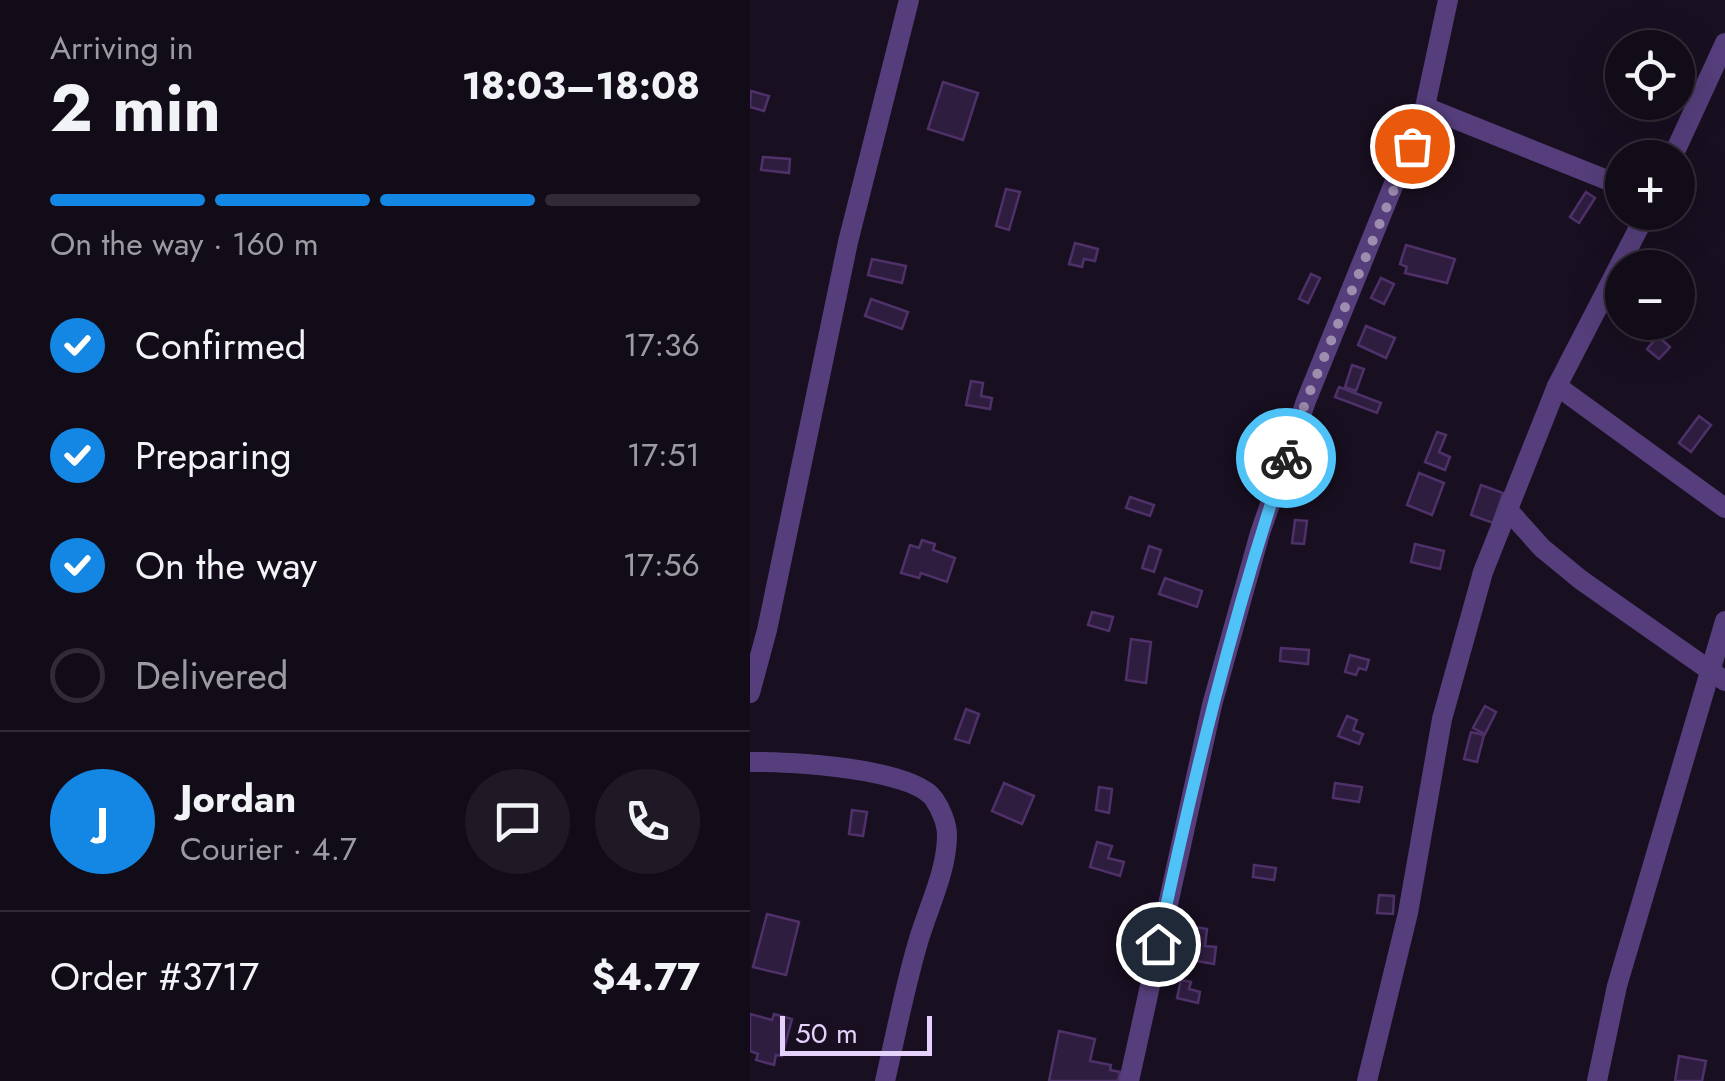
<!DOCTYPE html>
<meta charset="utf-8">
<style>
body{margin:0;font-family:Jost,sans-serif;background:#1f1925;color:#f1f3f6;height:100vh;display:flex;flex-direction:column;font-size:38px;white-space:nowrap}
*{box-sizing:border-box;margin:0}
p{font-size:32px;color:#9c9ba2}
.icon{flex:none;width:55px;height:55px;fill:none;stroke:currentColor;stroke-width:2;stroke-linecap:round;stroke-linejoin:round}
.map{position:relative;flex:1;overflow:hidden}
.drawer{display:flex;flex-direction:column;background:#120b18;width:750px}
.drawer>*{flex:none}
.fabs{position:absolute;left:855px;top:30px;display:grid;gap:20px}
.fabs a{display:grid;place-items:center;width:90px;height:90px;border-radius:50%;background:#120b18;box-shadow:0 10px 40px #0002,0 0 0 2px #312b37;font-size:50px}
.scale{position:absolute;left:30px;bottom:25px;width:152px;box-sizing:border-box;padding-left:10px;border:5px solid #e5d1fb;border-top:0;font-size:28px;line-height:35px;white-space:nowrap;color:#e5d1fb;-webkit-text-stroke:8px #180f20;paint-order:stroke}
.pin{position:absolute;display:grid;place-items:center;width:85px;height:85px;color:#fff;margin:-42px;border:5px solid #fff;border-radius:50%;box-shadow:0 2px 10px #0007}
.courier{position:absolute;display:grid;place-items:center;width:100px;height:100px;margin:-50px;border:8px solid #4fc3f7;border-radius:50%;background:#fff;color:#222;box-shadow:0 2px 12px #0007}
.overview em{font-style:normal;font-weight:700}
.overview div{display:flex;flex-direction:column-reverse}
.overview{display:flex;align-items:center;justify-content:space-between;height:170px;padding:0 50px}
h1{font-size:65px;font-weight:700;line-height:75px}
.bar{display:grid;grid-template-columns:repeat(4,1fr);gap:15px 10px;align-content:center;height:120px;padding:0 50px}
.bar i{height:12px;border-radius:8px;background:#312b37}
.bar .on{background:#1487e4}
.bar p{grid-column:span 4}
.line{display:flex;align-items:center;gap:25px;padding:0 50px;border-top:2px solid #312b37}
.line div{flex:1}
.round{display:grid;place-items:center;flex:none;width:105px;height:105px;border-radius:52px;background:#1f1925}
ol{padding:0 50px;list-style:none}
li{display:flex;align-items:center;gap:30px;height:110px}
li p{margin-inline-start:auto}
li .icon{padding:10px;border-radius:50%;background:#1487e4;color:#fff;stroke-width:4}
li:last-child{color:#9c9ba2}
li i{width:55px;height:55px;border:5px solid #312b37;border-radius:50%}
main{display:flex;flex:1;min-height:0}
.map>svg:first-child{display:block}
</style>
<main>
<section class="drawer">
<div class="overview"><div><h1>2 min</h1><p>Arriving in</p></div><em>18:03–18:08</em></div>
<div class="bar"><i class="on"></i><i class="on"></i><i class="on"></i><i></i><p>On the way · 160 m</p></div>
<ol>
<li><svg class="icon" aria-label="check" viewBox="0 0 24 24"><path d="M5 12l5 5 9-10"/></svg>Confirmed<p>17:36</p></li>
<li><svg class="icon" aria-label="check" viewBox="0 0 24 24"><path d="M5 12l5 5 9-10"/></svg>Preparing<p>17:51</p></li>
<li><svg class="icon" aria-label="check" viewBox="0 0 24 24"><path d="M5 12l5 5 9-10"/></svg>On the way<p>17:56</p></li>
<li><i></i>Delivered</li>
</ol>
<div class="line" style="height:180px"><b class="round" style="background:#1487e4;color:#fff">J</b><div><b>Jordan</b><p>Courier · 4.7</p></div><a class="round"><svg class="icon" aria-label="chat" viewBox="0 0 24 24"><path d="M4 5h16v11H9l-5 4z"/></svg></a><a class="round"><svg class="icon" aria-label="phone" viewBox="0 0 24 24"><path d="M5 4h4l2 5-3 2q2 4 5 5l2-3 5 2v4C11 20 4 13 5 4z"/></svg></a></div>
<div class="line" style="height:130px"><div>Order #3717</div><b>$4.77</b></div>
</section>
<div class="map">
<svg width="975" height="1081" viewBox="0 0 975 1081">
<rect width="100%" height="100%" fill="#180f20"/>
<g fill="#2f1d3f" stroke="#4f3169" stroke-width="2.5">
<path d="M193 82 228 93 213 140 178 129Z"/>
<path d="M1 91 19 96 14 111 0 107Z"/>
<path d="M13 157 40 159 39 173 11 170Z"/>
<path d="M256 189 270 192 259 230 246 226Z"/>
<path d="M836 192 845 198 829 223 820 217Z"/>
<path d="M325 243 348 249 345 261 334 259 332 267 319 264Z"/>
<path d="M656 245 705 259 697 283 655 273 657 267 650 264Z"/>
<path d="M122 259 156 266 152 283 118 275Z"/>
<path d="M561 274 570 278 558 303 549 299Z"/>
<path d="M631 278 644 284 634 304 621 298Z"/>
<path d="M121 299 158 312 152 329 115 316Z"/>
<path d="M616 326 645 338 636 358 608 345Z"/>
<path d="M908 336 920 347 909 359 897 349Z"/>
<path d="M602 365 614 369 606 391 595 387Z"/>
<path d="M221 381 233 383 231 396 242 398 240 409 216 405Z"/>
<path d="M589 387 631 403 627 413 585 397Z"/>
<path d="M949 416 961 425 941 452 929 443Z"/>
<path d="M687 432 696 435 689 452 700 457 695 470 675 462Z"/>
<path d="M669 473 694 483 682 515 657 505Z"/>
<path d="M731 485 753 493 743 523 721 515Z"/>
<path d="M380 497 404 505 400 516 376 508Z"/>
<path d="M545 520 557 521 554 544 542 543Z"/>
<path d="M172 540 185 544 183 550 205 558 197 582 171 573 169 578 151 573 160 545 169 548Z"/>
<path d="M665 544 694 551 690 569 661 562Z"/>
<path d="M399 546 411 550 404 572 392 568Z"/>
<path d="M415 578 452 591 447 607 409 594Z"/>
<path d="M342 612 363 617 359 631 338 625Z"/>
<path d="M381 639 401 642 396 683 376 680Z"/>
<path d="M531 648 559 650 558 664 530 661Z"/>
<path d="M600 655 619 660 616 670 609 668 606 675 595 672Z"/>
<path d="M735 706 746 712 735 734 723 728Z"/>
<path d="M216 709 229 714 219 743 205 739Z"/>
<path d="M597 716 607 720 603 730 613 734 609 744 588 736Z"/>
<path d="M721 732 734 735 727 762 714 759Z"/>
<path d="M254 783 284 796 272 824 242 811Z"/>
<path d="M585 783 612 787 609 802 583 798Z"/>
<path d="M349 787 362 789 359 813 346 810Z"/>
<path d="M102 810 117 812 113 836 99 834Z"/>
<path d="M347 842 362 846 358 858 374 862 370 876 340 867Z"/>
<path d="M504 865 526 868 524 880 503 877Z"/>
<path d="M629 895 644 896 643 914 627 913Z"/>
<path d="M17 914 49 922 36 975 3 967Z"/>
<path d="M445 927 457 929 455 946 466 947 464 964 441 960Z"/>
<path d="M431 980 441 982 439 989 450 992 448 1003 427 998Z"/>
<path d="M0 1014 22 1020 24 1014 42 1019 32 1056 26 1055 24 1065 6 1060 8 1054 0 1051Z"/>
<path d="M309 1031 345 1039 340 1061 361 1065 360 1070 370 1072 368 1081H299Z"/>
<path d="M929 1056 956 1061 952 1081H925Z"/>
</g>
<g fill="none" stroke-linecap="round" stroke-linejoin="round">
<g stroke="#553e7b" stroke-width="20">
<path d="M675 107 872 186"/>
<path d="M922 158 975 43"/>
<path d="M807 386 975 508"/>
<path d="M758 510 792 548 831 580 975 681"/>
<path d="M0 693 17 630 98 242 159 0"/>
<path d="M0 762C37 761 163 768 184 799 191 809 197 824 197 835 197 870 179 906 169 939 155 985 146 1034 135 1081"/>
<path d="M379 1081 462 705 510 533 556 401 675 107 698 0"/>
<path d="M617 1081 658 913 692 719 733 572 807 386 897 212"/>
<path d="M847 1081 867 986 975 621"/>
</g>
</g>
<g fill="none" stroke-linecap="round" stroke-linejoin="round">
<path stroke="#9d8dae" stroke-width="10" stroke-dasharray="0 18" d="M536 458 556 401 662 146"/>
<path stroke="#4fc3f7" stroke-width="12" d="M408 944C443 780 482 617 536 458"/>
</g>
</svg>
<div class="fabs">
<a><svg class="icon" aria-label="locate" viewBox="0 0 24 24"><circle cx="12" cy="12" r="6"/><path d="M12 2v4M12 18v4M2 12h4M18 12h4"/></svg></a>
<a>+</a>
<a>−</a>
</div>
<div class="scale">50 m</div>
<div class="pin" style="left:662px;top:146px;background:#ea580c"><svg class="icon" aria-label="bag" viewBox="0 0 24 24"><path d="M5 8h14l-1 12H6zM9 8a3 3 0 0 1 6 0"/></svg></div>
<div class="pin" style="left:408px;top:944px;background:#1f2937"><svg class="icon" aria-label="home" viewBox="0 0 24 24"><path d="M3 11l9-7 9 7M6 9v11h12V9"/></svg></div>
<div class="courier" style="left:536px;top:458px"><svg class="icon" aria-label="bike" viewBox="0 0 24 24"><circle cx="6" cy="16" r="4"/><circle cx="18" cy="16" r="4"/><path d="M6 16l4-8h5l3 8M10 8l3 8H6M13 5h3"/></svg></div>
</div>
</main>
